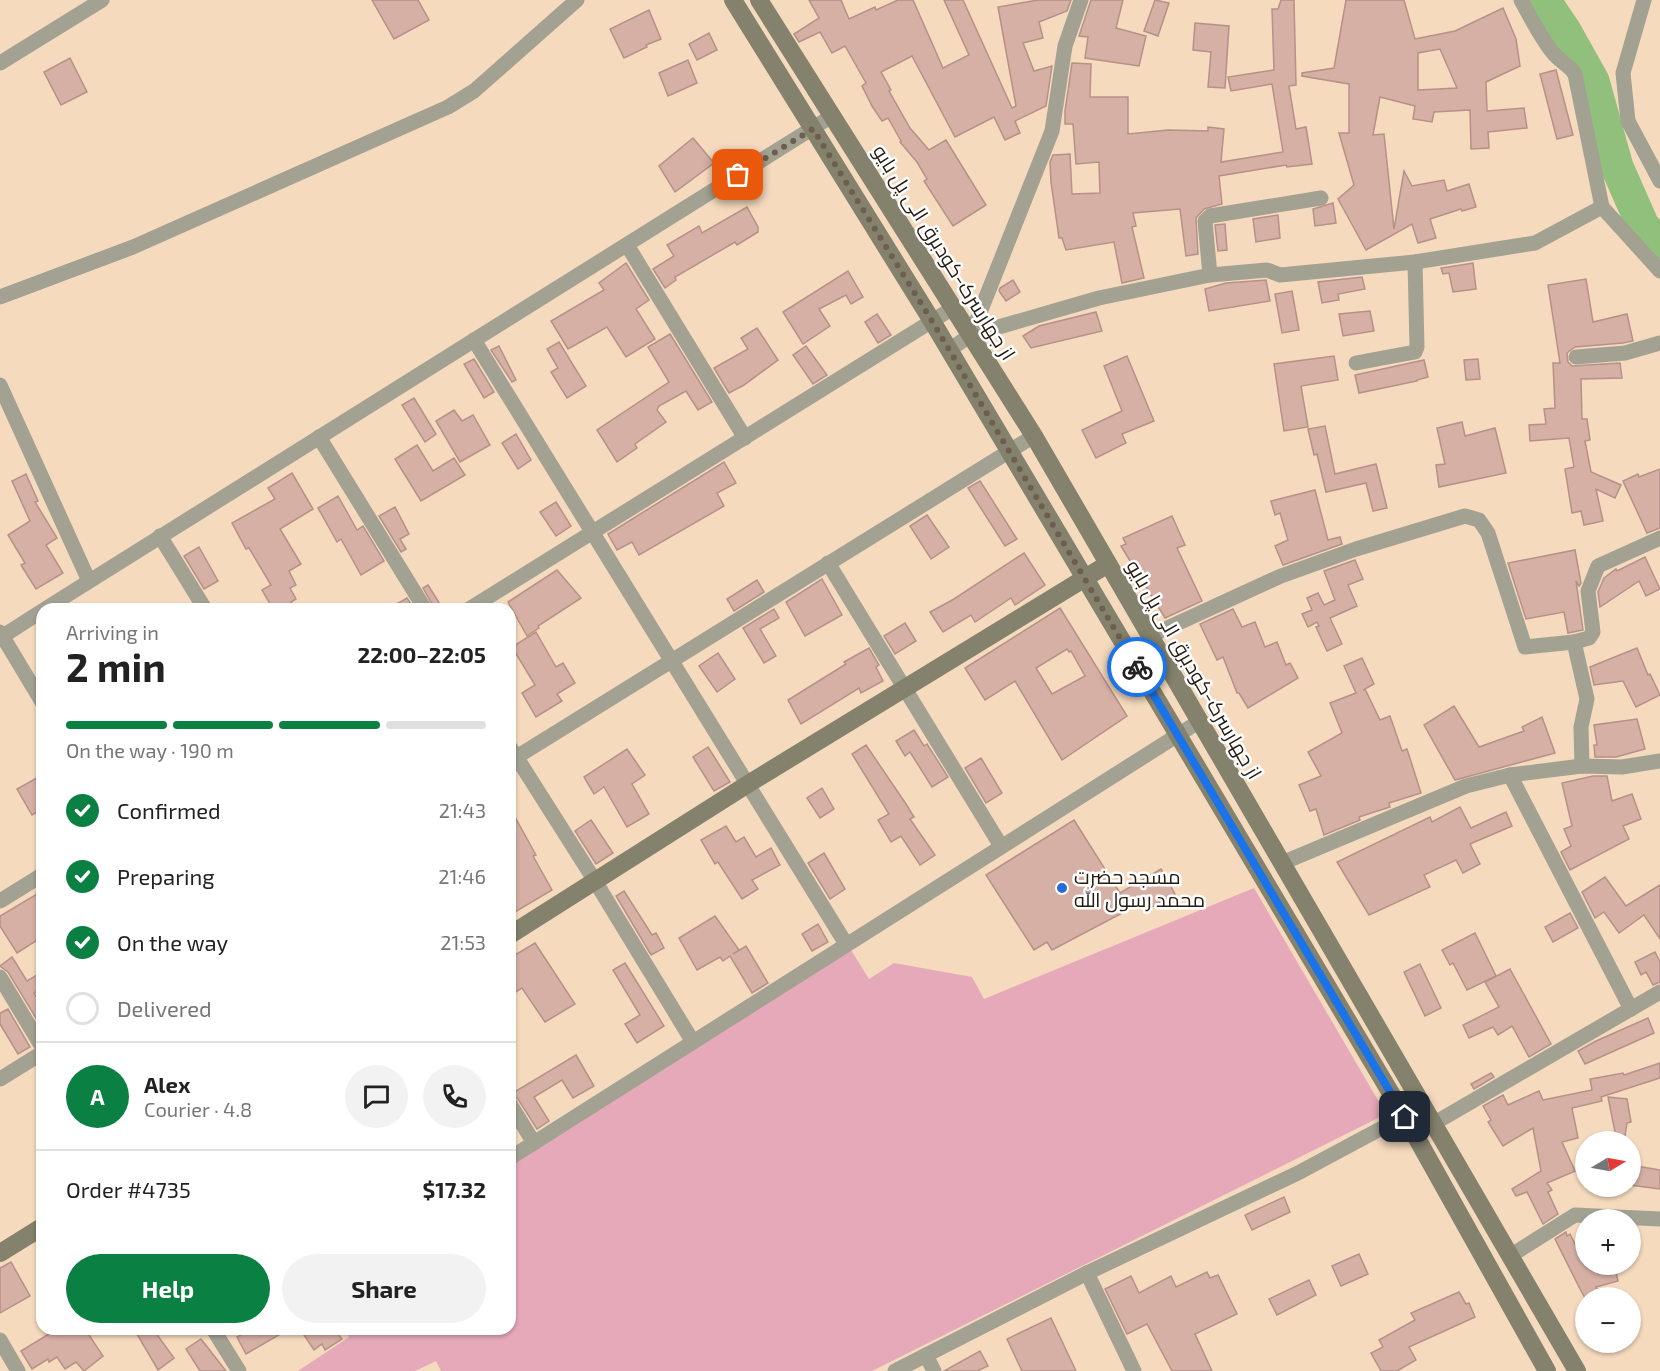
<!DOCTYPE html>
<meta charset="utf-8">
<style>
body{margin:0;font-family:"Exo 2",Cairo,sans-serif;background:#f2f2f2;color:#222;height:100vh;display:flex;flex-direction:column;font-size:22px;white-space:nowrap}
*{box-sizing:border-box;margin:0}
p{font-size:20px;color:#767676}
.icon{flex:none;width:33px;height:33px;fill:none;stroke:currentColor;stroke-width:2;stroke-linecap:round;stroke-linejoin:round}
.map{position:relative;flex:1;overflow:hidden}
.drawer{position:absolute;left:36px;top:603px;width:480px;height:732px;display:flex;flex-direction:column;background:#fff;border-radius:18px;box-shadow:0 2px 4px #0004}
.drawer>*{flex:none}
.needle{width:39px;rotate:80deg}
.fabs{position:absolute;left:1575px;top:1131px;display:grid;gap:12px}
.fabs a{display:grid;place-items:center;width:66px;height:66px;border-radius:50%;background:#fff;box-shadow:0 2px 4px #0004;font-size:30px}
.pin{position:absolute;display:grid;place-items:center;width:51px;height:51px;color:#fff;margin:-26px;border-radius:12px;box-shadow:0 3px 9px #0006}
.courier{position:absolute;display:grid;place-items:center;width:60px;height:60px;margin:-30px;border:4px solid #1a73e8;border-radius:50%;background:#fff;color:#222;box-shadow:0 2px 8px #0007}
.summary em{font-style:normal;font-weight:700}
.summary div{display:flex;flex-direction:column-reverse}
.summary{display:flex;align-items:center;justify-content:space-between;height:102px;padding:0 30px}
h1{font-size:39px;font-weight:700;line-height:45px}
.bar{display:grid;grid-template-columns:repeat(4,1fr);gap:9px 6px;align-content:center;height:72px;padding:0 30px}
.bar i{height:8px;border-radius:4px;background:#e0e0e0}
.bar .selected{background:#0b8043}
.bar p{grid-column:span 4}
.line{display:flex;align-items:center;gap:15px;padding:0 30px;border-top:2px solid #e0e0e0}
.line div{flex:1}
.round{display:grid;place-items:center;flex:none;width:63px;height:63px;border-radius:32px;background:#f2f2f2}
ol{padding:0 30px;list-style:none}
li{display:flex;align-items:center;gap:18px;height:66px}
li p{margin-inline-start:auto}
li .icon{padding:6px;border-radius:50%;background:#0b8043;color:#fff;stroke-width:4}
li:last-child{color:#767676}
li i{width:33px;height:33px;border:3px solid #e0e0e0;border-radius:50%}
.cta{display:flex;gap:12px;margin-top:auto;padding:12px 30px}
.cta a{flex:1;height:69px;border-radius:36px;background:#0b8043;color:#fff;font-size:24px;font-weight:700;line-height:69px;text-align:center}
.cta a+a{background:#f2f2f2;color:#222}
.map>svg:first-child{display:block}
</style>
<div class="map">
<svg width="1660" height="1371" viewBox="0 0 1660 1371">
<rect width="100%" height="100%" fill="#f5dabe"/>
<path fill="#e6a9b9" d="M1254 888 1386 1114 872 1371H441L436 1361 415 1371H298L349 1337 346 1329H510V1164L851 950 869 979 894 963 972 977 984 999Z"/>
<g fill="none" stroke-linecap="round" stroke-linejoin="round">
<path stroke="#91c07c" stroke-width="33" d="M1544 0 1565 31 1593 81 1617 167 1643 226 1660 243"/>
</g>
<g fill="#d6afa5" stroke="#b69187" stroke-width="1.5" fill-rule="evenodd">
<path d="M372 0H418L429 20 394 39Z"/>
<path d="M809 0H841L849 19 875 7 876 10 898 0H913L943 68 969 55 944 0H963L1012 108 1016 106 998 7 1038 0H1071L1067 11 1039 22 1043 38 1023 43 1034 71 1052 66 1046 106 1015 121 1020 133 1005 140 994 117 955 137 912 56 881 72 891 90 889 91 910 128 929 150 946 140 986 205 953 226 924 181 927 179 917 162 900 142 901 141 888 118 882 121 872 106 862 86 866 83 845 46 832 53 820 32 799 42 794 34 819 18Z"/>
<path d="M1091 0H1123L1116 28 1146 36 1139 66 1085 58 1088 37 1079 36Z"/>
<path d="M1155 0 1169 3 1158 36 1144 31Z"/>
<path d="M1281 0H1294L1296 85 1289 86 1296 129 1306 127 1312 164 1287 167 1286 165 1219 176 1222 204 1204 209 1196 218 1198 254 1186 256 1180 209 1133 213 1136 226 1132 227 1144 278 1122 283 1114 242 1066 250 1062 238H1059L1051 182 1050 162 1053 155 1070 154 1072 194 1100 193 1099 162 1076 164 1073 124H1065V111L1072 63 1091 64 1090 97H1128V134L1168 130 1208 131V127L1224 129 1221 162 1283 152 1272 84 1231 91 1228 77 1274 70 1272 9H1278Z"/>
<path d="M1346 0H1404L1415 39 1455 31 1503 8 1516 39 1520 66 1486 82 1487 111 1524 108 1527 128 1488 132 1489 148 1471 149 1470 110 1434 112 1432 122 1413 119 1415 106 1380 97 1373 135 1384 134 1394 229 1404 171 1412 186 1444 180 1447 191 1469 184 1476 207 1462 211 1461 209 1430 219 1436 238 1418 243 1412 224 1366 250 1338 199 1354 185 1339 133H1349V84L1302 76V73L1334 68ZM1440 49 1457 88 1418 90V53Z"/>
<path d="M649 10 661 39 646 45 647 47 624 58 610 29Z"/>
<path d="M1195 23 1229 26 1225 88 1208 87 1211 52 1193 50Z"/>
<path d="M709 33 717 50 697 60 689 44Z"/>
<path d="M70 58 87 92 61 105 44 72Z"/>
<path d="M688 60 697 83 668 96 659 73Z"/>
<path d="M1556 70 1573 135 1557 139 1540 74Z"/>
<path d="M693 138 714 163 675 192 659 166Z"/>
<path d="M1333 203 1336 223 1315 226 1313 209Z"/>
<path d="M747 207 758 227V232L737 245 735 242 675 277 676 280 665 288 653 269 674 256 667 245 699 226 702 233Z"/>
<path d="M1278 215 1280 238 1256 242 1253 219Z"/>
<path d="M1225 224 1227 250 1218 251 1215 225Z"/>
<path d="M626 263 649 300 636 309 655 339 626 357 607 327 568 349 551 321 604 290 599 283Z"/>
<path d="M1473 263 1476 289 1453 292 1449 273 1443 274 1441 268Z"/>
<path d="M848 271 863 297 851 304 846 295 819 309 830 326 803 344 783 312Z"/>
<path d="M1362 277 1365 289 1338 294 1339 300 1322 303 1318 282Z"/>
<path d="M1586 279 1593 322 1627 314 1633 341 1623 343 1575 347 1567 353 1568 362 1572 366 1620 363 1622 378 1581 379 1582 419H1587L1590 440 1585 441 1591 472 1621 485 1615 498 1596 489 1603 521 1584 525 1581 511 1572 513 1565 469 1574 467 1569 438 1530 441 1529 425 1546 424 1544 409 1555 408 1553 363H1560L1548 285Z"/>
<path d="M1013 280 1020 292 1006 301 999 291 1000 288Z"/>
<path d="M1266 280 1270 301 1209 311 1205 289 1226 283Z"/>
<path d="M1292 291 1299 330 1282 333 1275 294Z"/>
<path d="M1370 311 1374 331 1343 336 1339 314Z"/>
<path d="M1096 312 1102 331 1031 348 1023 336 1039 326Z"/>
<path d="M877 314 891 335 878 343 865 322Z"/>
<path d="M757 328 778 360 744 385 729 393 714 368 748 349 741 338Z"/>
<path d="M670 334 712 402 698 410 686 391 659 406 657 410 666 422 635 444 637 448 617 462 597 430 669 382 648 347Z"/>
<path d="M559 342 586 386 567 398 551 372 558 368 547 349Z"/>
<path d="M499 346 516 380 512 382 491 350Z"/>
<path d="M806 346 827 375 813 384 793 355Z"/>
<path d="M1127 356 1154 421 1122 434 1126 443 1096 458 1082 430 1122 411 1104 366Z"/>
<path d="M1334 356 1338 380 1301 386 1308 427 1284 431 1274 364Z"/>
<path d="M474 359 494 392 484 398 464 364Z"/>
<path d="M1478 359 1480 379 1466 380 1464 360Z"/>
<path d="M1424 360 1428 377 1417 380V381L1359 393 1355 375Z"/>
<path d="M414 398 436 434 425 442 402 405Z"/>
<path d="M454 410 462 421 473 415 490 445 460 462 436 421Z"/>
<path d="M1462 422 1465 436 1495 428 1506 473 1439 487 1436 465 1445 464 1437 428Z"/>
<path d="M1325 426 1335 474 1376 464 1387 508 1373 511 1366 483 1326 492 1317 454 1314 455 1308 429Z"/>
<path d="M516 434 531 460 518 469 502 443Z"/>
<path d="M417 445 433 471 454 458 465 475 421 501 395 459Z"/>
<path d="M724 462 736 483 717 493 724 506 639 555 632 542 617 550 608 534Z"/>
<path d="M1660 469V528L1647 533 1623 481 1638 474 1639 477Z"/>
<path d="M292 473 313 509 280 529 301 564 289 571 296 585 290 588 296 599 291 602 295 609H273L262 590 271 585 249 548 246 549 232 523 275 499 268 488Z"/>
<path d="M26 474 38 501 35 502 57 538 46 545 63 573 36 589 21 565 25 563 8 535 30 521 12 481Z"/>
<path d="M980 481 1017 539 1005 546 968 488Z"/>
<path d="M1315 490 1328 540 1340 537 1342 544 1283 565 1275 546 1288 540 1280 513 1275 515 1271 501Z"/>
<path d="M338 496 357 530 363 526 384 561 361 575 341 539 337 542 318 508Z"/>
<path d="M556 502 571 526 556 536 540 512Z"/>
<path d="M395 507 409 534 400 539 406 549 401 552 379 516Z"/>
<path d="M927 515 949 547 931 559 910 526Z"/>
<path d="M1172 516 1185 545 1177 548 1202 601 1165 618 1121 546 1126 544 1123 538Z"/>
<path d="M199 547 218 581 204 589 184 556Z"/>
<path d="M1575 550 1581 583 1579 586 1576 581 1583 630 1568 633 1564 612 1526 619 1508 563Z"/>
<path d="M1024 553 1045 585 1015 605 1011 598 975 622 971 615 943 632 930 612 954 599Z"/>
<path d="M1645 557 1660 589 1646 596 1639 581 1600 607 1598 592 1604 578 1616 569 1617 571Z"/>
<path d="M1355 560 1363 579 1348 585 1357 606 1330 618 1342 644 1327 651 1316 627 1319 626 1317 622 1308 627 1302 614 1312 610 1307 598 1318 593 1324 605 1335 600 1324 571Z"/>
<path d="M557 570 581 598 538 626 539 628 527 636 508 602Z"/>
<path d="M822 579 842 615 805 636 786 602Z"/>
<path d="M757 580 764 592 734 611 727 599Z"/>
<path d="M428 585 443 609H435L423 588Z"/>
<path d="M407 598 414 609H388Z"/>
<path d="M1060 608 1127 716 1062 760 1015 681 985 700 965 668ZM1067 649 1069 652 1071 651 1085 676 1052 694 1036 668Z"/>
<path d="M774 609 779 618 760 629 776 656 764 663 743 628Z"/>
<path d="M1233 609 1242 627 1255 622 1265 647 1277 642 1286 665 1290 663 1298 678 1248 708 1239 693H1237L1223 657 1217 660 1200 624Z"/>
<path d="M905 623 916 641 895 654 884 636Z"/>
<path d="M536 632 556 667 563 663 575 683 557 694 562 701 536 717 522 693 535 685 512 647Z"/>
<path d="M869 648 879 665 876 667 883 681 861 693 859 688 801 724 788 700 846 664 844 662Z"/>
<path d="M1637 648 1648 675 1650 674 1660 695 1636 707 1623 681 1594 685 1590 667Z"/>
<path d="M718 653 735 679 717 692 699 666Z"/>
<path d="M1362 658 1374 684 1363 690 1365 689 1380 720 1390 716 1402 751 1407 749 1421 793 1389 803 1390 807 1359 817 1360 820 1324 835 1316 809 1310 811 1299 785 1321 776 1308 752 1342 733 1330 703 1356 693 1344 666Z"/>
<path d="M1454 706 1479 747 1524 731 1522 727 1542 717 1555 753 1455 780 1424 725Z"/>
<path d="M1637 719 1645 749 1616 757H1595L1594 745H1597L1594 725Z"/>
<path d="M914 730 924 746 927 744 948 777 932 787 910 752 905 756 896 741Z"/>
<path d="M866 745 906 804 914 817 910 819 935 855 920 865 901 836 891 842 878 820 889 814 852 754Z"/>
<path d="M708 747 730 782 714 791 693 757Z"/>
<path d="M627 749 645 775 632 784 649 814 627 827 604 787 594 794 584 777Z"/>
<path d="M981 758 1002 793 986 803 965 768Z"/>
<path d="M42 775V809L32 815 17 789Z"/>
<path d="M1593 776H1607L1612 801 1632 794 1641 819 1623 826 1629 839 1570 870 1561 852 1571 846 1564 829 1572 826 1562 783Z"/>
<path d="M822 788 834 809 820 818 807 798Z"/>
<path d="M1460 807 1471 828 1506 812 1512 826 1470 844 1480 864 1463 873 1456 860 1424 875 1430 887 1369 915 1337 862 1430 817 1432 822Z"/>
<path d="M510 808 536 855 533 856 552 890 510 915Z"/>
<path d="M591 820 613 853 596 864 575 831Z"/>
<path d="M1074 820 1120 893 1161 869 1175 894 1147 910 1143 902 1052 950 1047 942 1034 950 986 875Z"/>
<path d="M726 826 736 842 744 837 756 857 771 848 780 865 752 880 758 889 742 899 718 862 715 864 701 840Z"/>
<path d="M824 853 845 889 830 899 808 863Z"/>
<path d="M1605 877 1626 906 1660 885V939L1644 915 1619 933 1604 912 1595 918 1582 892Z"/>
<path d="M42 891V937L17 953 0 926V916Z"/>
<path d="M624 891 652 935 656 933 664 948 651 955 616 896Z"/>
<path d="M1570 913 1578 928 1553 942 1545 927Z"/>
<path d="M715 916 739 950 733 954 746 946 768 983 752 993 730 956 723 961 720 957 697 970 679 938Z"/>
<path d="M818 924 828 942 812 951 802 934Z"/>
<path d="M1475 933 1496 976 1467 990 1453 963 1450 965 1442 950Z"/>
<path d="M535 943 575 1004 545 1022 522 988 510 996V958Z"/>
<path d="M1655 952 1660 962V982L1653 985 1646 972 1641 975 1635 962Z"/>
<path d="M12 957 27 981 42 972V988L34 993 42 1007V1028L8 972 0 966Z"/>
<path d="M625 963 664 1026 637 1043 625 1024 640 1015 613 970Z"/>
<path d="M1420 964 1441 1008 1425 1016 1404 972Z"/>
<path d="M1510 969 1551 1044 1529 1057 1512 1026 1498 1035 1493 1027 1469 1038 1463 1025 1499 1007 1485 982Z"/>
<path d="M8 1009 30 1047 18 1054 0 1024V1013Z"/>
<path d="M1648 1018 1654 1033 1585 1064 1578 1051 1596 1041Z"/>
<path d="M576 1055 594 1086 573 1098 562 1080 534 1097 549 1121 537 1129 518 1099 511 1094Z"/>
<path d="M1660 1063V1078L1601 1097 1602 1101 1572 1108 1578 1138 1562 1142 1575 1171 1547 1183 1552 1190 1548 1192 1558 1214 1543 1224 1527 1192 1516 1196 1512 1189 1541 1171 1533 1128 1503 1146 1488 1122 1491 1120 1483 1106 1503 1095 1508 1105 1539 1091 1543 1100 1592 1090 1590 1079 1623 1073 1624 1075Z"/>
<path d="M1491 1073 1494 1077 1474 1089 1471 1084Z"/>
<path d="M1608 1097 1627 1099 1631 1122 1627 1123 1624 1142H1617Z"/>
<path d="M1630 1165 1660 1170V1189L1630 1185Z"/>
<path d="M1284 1197 1290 1212 1252 1230 1245 1215Z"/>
<path d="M1566 1232 1567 1236 1570 1234 1585 1264H1614L1618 1281 1596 1287 1602 1298H1585L1580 1289 1555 1239Z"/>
<path d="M1359 1254 1368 1274 1341 1286 1332 1266Z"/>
<path d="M11 1262 30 1296 0 1313V1268Z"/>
<path d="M1207 1272 1210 1278 1218 1275 1237 1314 1195 1334 1212 1371H1172L1147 1324 1127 1334 1105 1289 1131 1276 1139 1293 1171 1276 1176 1287Z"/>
<path d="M1309 1280 1316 1295 1277 1315 1269 1299Z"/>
<path d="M1459 1292 1466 1304 1469 1303 1475 1317 1409 1347 1416 1360 1397 1371H1381L1371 1353 1383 1347 1379 1340 1415 1320 1411 1313Z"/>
<path d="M1051 1318 1076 1371H1022L1007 1339Z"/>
<path d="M57 1329H85L103 1356 84 1371 76 1362 65 1369 57 1357 49 1362 48 1359 32 1369 21 1351Z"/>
<path d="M134 1329H153L174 1358 158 1370Z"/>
<path d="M251 1329H289L246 1354 237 1337Z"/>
<path d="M300 1329H346L338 1334 342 1339 325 1350 322 1344 314 1350Z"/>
<path d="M201 1339 226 1371H200L186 1349Z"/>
<path d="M980 1351 988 1366 977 1371H944Z"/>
</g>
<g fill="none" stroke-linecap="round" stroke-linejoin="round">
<g stroke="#a2a192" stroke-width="15">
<path d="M1521 0C1531 18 1541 39 1554 54 1561 62 1569 65 1575 74L1602 207"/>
<path d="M1644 0 1623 73 1628 121 1660 181"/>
<path d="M0 63 102 0"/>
<path d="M627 245 745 438"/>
<path d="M1210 275 1205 221 1210 216 1321 198"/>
<path d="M0 297 133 247 448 107 474 91 577 0"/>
<path d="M971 335 1099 298 1210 275 1267 270 1280 275 1415 262 1535 243 1602 207 1660 271"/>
<path d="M474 340 846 944"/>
<path d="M949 350 971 335 1052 131 1065 46 1081 0"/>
<path d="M1576 357 1625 353 1660 343"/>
<path d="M1356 363 1415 352 1417 347 1415 262"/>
<path d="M0 385 89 581"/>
<path d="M319 437 425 609"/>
<path d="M160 536 205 609"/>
<path d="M828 563 1001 846"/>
<path d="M45 609 832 116"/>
<path d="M469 609 953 308"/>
<path d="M0 632 42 702"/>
<path d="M1150 636 1281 576 1356 549 1465 516 1479 520 1488 533 1525 647 1574 642 1587 699 1581 727 1582 766"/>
<path d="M0 638 42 611"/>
<path d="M1574 642 1589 638 1593 632 1588 591 1598 566 1660 538"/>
<path d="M510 747 595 881 693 1042"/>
<path d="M510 761 1034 436"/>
<path d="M1510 775 1631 1009"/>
<path d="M1282 863 1466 786 1510 775 1582 766 1622 767 1660 761"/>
<path d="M0 901 42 875"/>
<path d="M0 977 42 1047"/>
<path d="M0 1079 42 1053"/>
<path d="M510 1104 534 1143"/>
<path d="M1433 1124 1660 992"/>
<path d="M510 1158 1200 721"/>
<path d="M1510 1256 1575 1215 1660 1219"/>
<path d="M1087 1273 1134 1371"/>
<path d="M213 1329 239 1371"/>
<path d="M0 1340 18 1371"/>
<path d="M926 1355 934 1371"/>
<path d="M895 1371 1087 1273 1298 1173 1423 1106"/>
</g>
<g stroke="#84826c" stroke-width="18">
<path d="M733 0 932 321 1405 1117 1547 1371"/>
<path d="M759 0 1034 436 1577 1371"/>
<path d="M510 935 748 784 1108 564"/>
<path d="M0 1253 42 1227"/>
</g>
</g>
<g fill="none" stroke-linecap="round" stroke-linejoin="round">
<path stroke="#6d5e4e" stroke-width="6" stroke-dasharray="0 10.8" d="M738 175 813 129 932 321 1137 667"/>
<path stroke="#1a73e8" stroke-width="8" d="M1137 667 1405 1117"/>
</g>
<circle fill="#266bd7" stroke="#fff" stroke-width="2" cx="1062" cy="888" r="6"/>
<g text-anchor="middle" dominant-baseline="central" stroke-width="5" stroke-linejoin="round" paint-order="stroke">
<g font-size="20" fill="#241b11" stroke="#fff">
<text transform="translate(945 252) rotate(58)">از جهارسرک-کودبرق الی پل بایو</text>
<text transform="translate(1195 669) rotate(60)">از جهارسرک-کودبرق الی پل بایو</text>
</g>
<g font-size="20" fill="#241b11" stroke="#fff" text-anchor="start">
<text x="1074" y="876">مسجد حضرت<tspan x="1074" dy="23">محمد رسول الله</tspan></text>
</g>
</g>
</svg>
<div class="fabs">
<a><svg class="needle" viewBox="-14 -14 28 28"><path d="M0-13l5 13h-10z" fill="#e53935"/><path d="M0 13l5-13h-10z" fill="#767676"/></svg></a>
<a>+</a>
<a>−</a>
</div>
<div class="pin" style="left:738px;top:175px;background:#ea580c"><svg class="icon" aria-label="bag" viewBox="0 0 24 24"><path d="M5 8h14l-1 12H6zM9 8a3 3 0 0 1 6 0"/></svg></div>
<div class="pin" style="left:1405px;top:1117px;background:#1f2937"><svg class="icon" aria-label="home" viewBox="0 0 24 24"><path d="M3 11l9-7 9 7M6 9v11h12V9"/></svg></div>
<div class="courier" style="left:1137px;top:667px"><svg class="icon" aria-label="bike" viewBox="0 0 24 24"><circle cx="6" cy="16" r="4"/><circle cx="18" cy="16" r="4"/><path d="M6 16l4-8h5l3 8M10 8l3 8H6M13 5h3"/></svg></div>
<section class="drawer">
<div class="summary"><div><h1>2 min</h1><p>Arriving in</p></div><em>22:00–22:05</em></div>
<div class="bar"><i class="selected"></i><i class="selected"></i><i class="selected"></i><i></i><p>On the way · 190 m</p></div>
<ol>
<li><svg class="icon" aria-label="check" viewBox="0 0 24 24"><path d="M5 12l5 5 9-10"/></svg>Confirmed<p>21:43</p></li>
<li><svg class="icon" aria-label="check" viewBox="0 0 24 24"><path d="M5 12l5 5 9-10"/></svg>Preparing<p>21:46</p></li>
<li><svg class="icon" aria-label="check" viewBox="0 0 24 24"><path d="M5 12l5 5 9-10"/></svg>On the way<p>21:53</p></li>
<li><i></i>Delivered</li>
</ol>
<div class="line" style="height:108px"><b class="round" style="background:#0b8043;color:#fff">A</b><div><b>Alex</b><p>Courier · 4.8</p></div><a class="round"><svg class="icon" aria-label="chat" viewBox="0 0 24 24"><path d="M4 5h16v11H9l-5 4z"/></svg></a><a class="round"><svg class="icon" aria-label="phone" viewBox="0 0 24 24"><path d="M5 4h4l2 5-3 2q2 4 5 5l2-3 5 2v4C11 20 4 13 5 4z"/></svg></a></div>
<div class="line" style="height:78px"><div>Order #4735</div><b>$17.32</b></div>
<div class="cta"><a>Help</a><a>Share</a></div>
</section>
</div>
